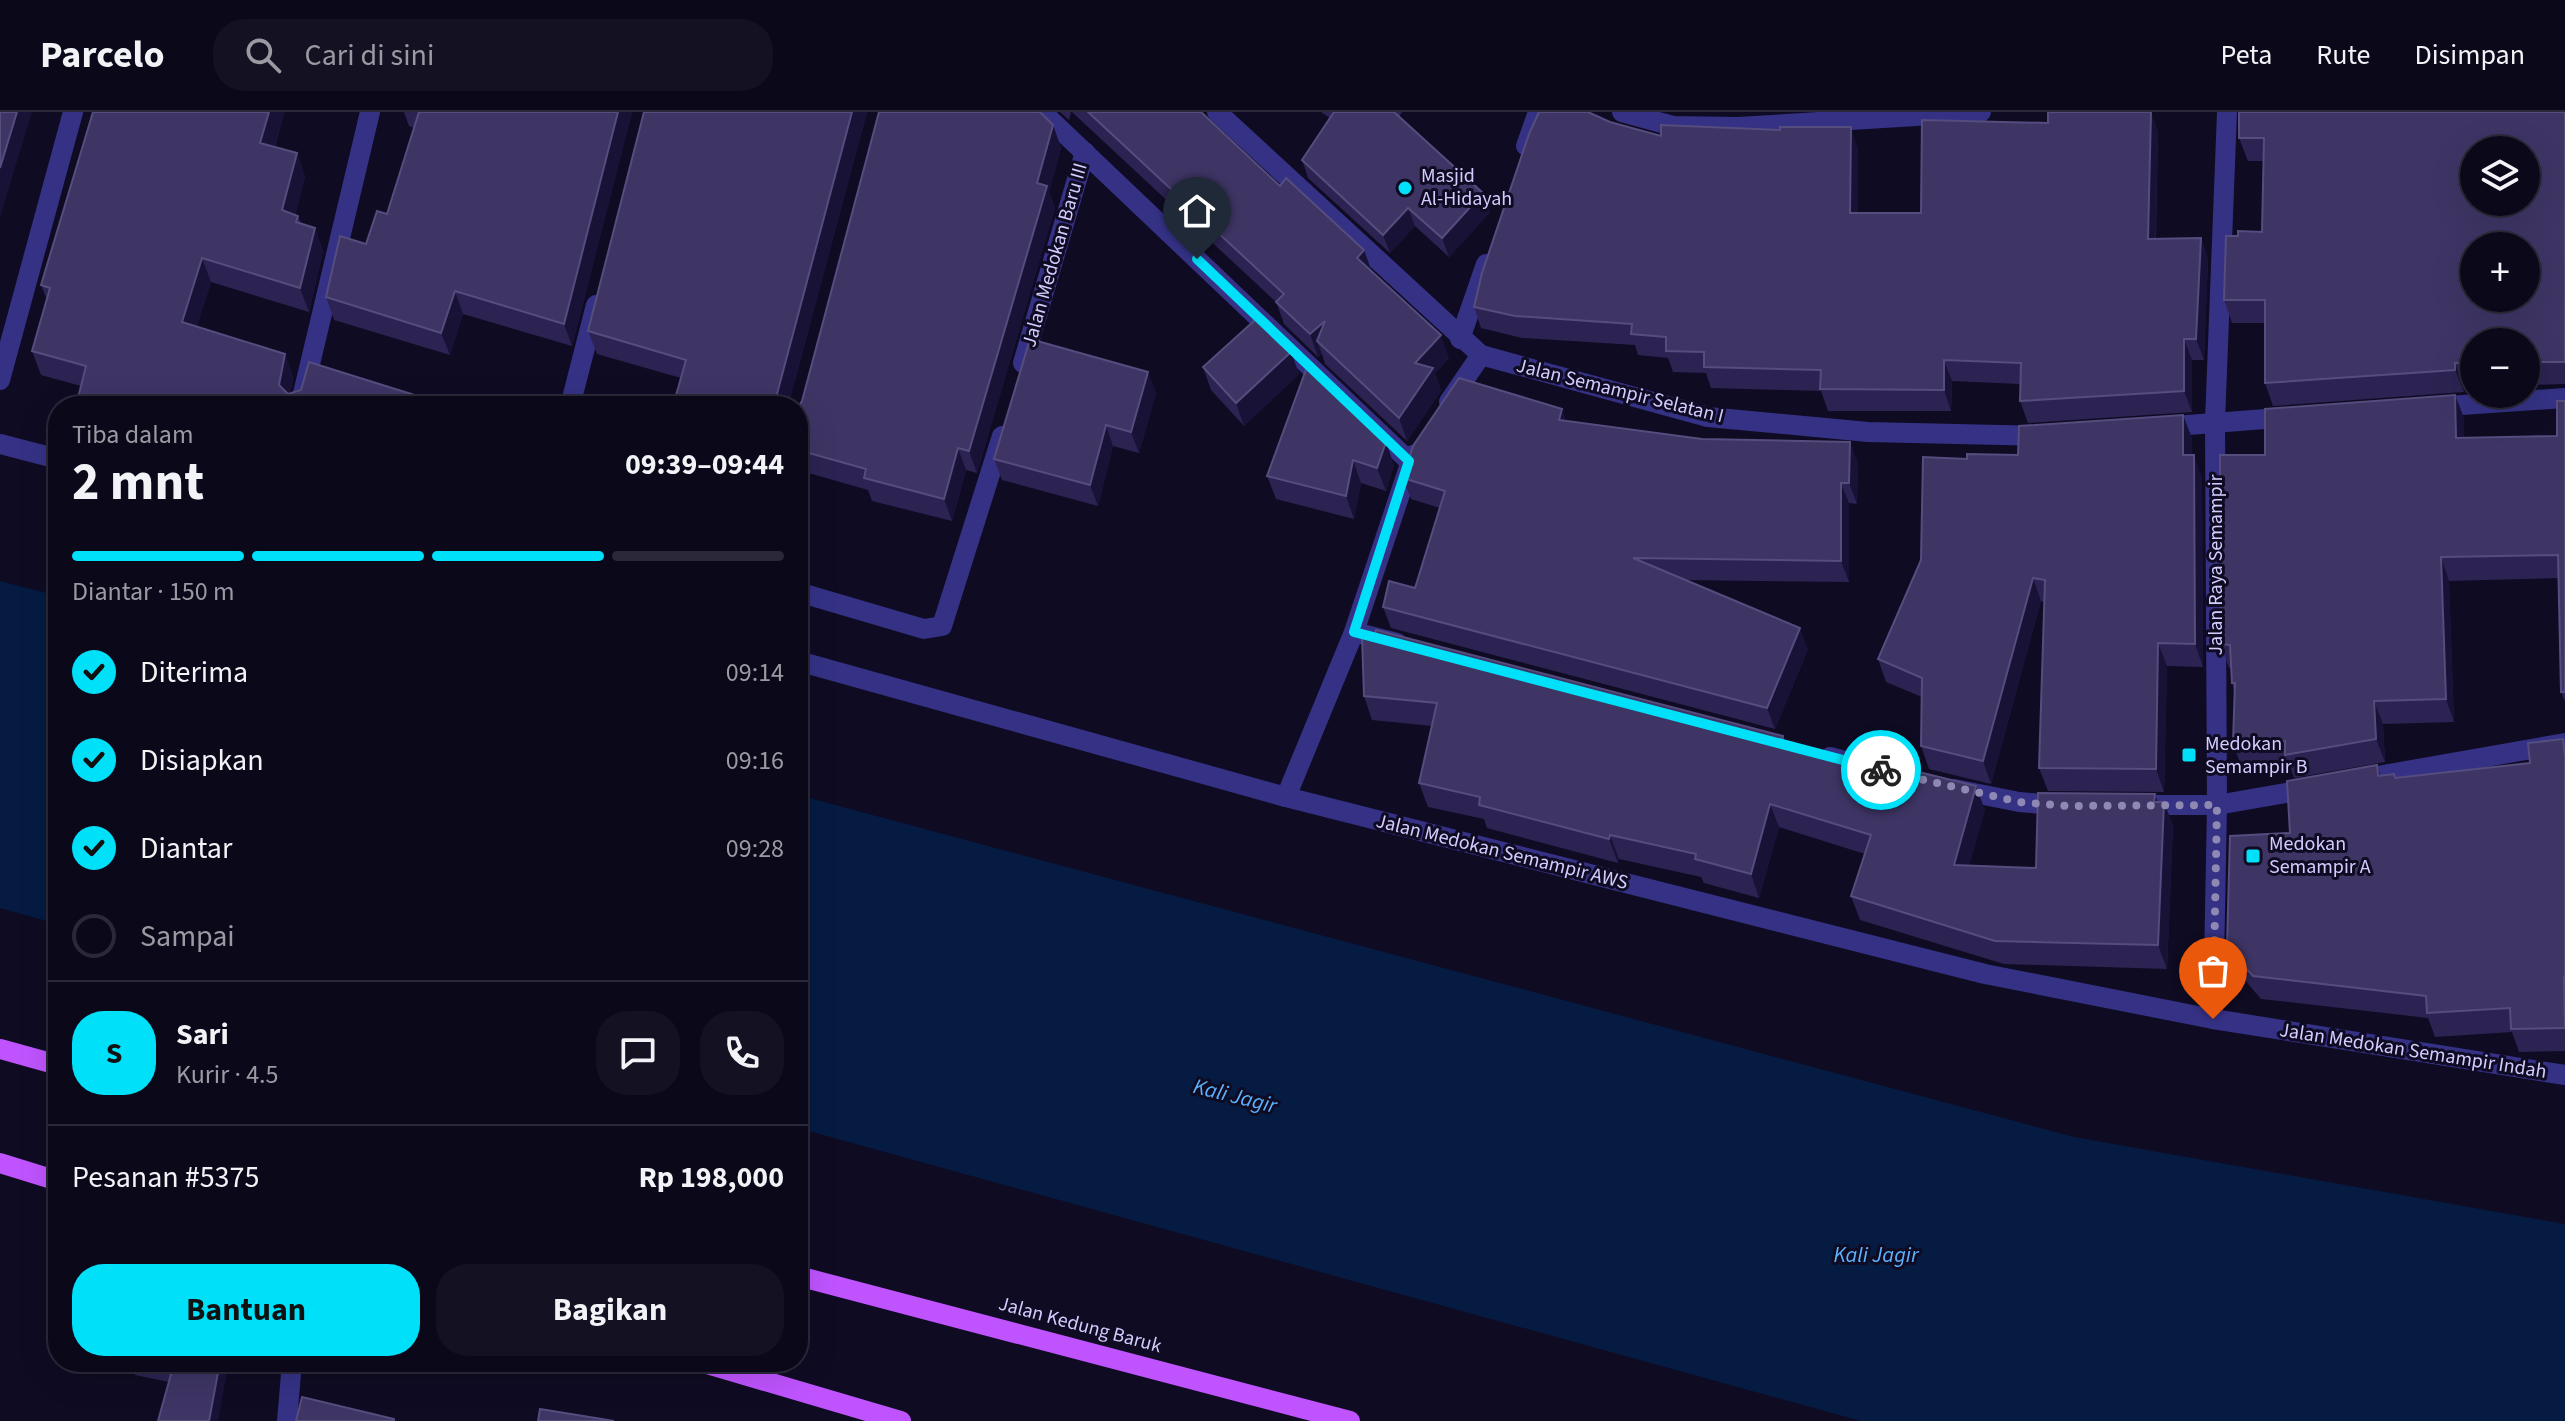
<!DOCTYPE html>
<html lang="id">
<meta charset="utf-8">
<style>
body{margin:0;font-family:"Source Sans 3",sans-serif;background:#141123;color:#f1f3f6;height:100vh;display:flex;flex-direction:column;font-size:30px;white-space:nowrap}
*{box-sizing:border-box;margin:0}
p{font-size:26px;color:#9a9aa2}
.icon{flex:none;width:44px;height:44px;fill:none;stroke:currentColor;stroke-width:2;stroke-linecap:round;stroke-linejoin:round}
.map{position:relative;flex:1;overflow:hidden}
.panel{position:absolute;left:48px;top:284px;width:760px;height:976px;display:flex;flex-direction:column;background:#0b081a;border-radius:32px;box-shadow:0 8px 32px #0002,0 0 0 2px #2b2939}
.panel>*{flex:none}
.buttons{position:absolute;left:2460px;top:24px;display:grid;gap:16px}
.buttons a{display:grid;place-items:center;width:80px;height:80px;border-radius:50%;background:#0b081a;box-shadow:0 8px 32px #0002,0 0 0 2px #2b2939;font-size:40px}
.pin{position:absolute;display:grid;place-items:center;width:68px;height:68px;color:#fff;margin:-82px -34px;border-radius:50% 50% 50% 0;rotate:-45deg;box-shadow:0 0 8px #0007}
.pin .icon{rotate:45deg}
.courier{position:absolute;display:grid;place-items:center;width:80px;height:80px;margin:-40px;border:6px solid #00e0f8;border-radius:50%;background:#fff;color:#222;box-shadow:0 2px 10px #0007}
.headline em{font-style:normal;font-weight:700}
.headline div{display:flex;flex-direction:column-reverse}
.headline{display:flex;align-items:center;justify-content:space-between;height:136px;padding:0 24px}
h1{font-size:52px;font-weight:700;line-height:60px}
.bar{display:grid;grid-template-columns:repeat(4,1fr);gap:12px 8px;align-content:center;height:96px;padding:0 24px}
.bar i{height:10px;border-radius:6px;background:#2b2939}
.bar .selected{background:#00e0f8}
.bar p{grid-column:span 4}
.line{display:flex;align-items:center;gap:20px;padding:0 24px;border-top:2px solid #2b2939}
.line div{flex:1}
.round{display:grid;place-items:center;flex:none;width:84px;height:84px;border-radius:32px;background:#141123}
ol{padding:0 24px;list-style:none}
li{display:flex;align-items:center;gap:24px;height:88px}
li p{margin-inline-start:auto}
li .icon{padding:8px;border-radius:50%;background:#00e0f8;color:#111;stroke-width:4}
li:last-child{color:#9a9aa2}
li i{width:44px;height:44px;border:4px solid #2b2939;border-radius:50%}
.button{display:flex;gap:16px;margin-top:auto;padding:16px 24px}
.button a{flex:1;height:92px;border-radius:32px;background:#00e0f8;color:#111;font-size:32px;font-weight:700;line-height:92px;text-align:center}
.button a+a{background:#141123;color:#f1f3f6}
header{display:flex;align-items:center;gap:48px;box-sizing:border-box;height:112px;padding:0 40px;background:#0b081a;border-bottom:2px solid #2b2939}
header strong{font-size:38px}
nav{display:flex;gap:44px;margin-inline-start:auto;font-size:28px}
.search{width:560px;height:72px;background:#141123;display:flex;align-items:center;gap:20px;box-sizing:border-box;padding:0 28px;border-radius:32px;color:#9a9aa2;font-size:30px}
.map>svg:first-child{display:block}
</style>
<header>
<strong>Parcelo</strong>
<div class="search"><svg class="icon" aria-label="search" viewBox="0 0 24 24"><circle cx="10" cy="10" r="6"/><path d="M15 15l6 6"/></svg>Cari di sini</div>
<nav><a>Peta</a><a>Rute</a><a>Disimpan</a></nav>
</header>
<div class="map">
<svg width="2565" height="1309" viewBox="0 0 2565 1309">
<rect width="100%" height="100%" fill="#0f0b23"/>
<g fill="#051b42">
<path d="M0 469 58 484V812L0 796Z"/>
<path d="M798 683 2074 1025 2565 1112V1309H1861L798 1016Z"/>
</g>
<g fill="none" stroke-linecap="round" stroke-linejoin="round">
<g stroke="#353286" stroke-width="20">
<path d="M1042 0 1409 349"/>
<path d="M1217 0 1481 243 1708 305 1868 320 2042 324"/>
<path d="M1622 0 1673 14 1738 15 1981 0"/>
<path d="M1526 34 1538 0"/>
<path d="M1460 227 1486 152"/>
<path d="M1023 251 1085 40"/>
<path d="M0 268 73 0"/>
<path d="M1449 290 1481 243"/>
<path d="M300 294 370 0"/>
<path d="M570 294 596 193"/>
<path d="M2433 295 2565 286"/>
<path d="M2162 315 2290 305"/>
<path d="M0 332 58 347"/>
<path d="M798 480 924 517 942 514 1002 324"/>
<path d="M1354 520 1397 531"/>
<path d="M798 549 1286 685 1985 862 2213 907 2565 963"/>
<path d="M1830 645 1908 665"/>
<path d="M2355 668 2565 631"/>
<path d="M1954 677 2019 690 2065 694"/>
<path d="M1286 685 1354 520 1413 343"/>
<path d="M2141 693H2217L2315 676"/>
<path d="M2213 907 2217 693 2215 310 2227 0"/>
<path d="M287 1309 292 1250"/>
</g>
<g stroke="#bf54ff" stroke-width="20">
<path d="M0 937 58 953"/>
<path d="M0 1051 58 1069"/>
<path d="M798 1164 1350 1309"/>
<path d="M700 1250 901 1309"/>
</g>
</g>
<g fill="#2c2352">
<path d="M93 0H284L275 35 297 41 305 65 295 103 298 104 301 111 315 116 323 139 309 200 211 170 197 214 285 242 293 266 290 282 301 278 309 250 424 286 427 294H76L81 274 41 263 32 239 47 188 41 173Z"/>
<path d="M404 0H632L572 234 463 202 450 243 334 208 326 185 366 132 387 102 414 16 409 14Z"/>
<path d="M644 0H867L788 294H673L681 266 597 242 588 219Z"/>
<path d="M1060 0H1071L1069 8Z"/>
<path d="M1072 0H1201L1280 74 1364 138 1372 160 1449 246 1435 261 1441 279 1407 329 1325 252 1322 242 1318 245 1284 212 1276 190Z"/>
<path d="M1321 0H1402L1399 5 1490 100 1449 145 1415 114 1390 141 1308 66 1302 48 1330 6Z"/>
<path d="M2565 0V272L2526 273V230H2474V273L2464 274V280L2273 294 2265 271V211H2232L2224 188 2238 124 2262 120 2264 49H2248L2239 26Z"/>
<path d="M1610 10 1661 24 1858 37V101H1921L2158 19 2156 126H2201L2208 147 2204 248H2192V300L2028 311 2020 289V272L1952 269 1951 299H1828L1821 279 1711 276 1706 261 1673 260 1668 246 1638 243 1635 233 1522 226 1481 216 1474 195Z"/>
<path d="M1053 13 1061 36 1049 80 1055 96 977 361 966 358 952 409 872 389 868 378 798 358V295Z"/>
<path d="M1291 240 1299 262 1244 314 1211 278 1203 255Z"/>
<path d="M1307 255 1394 353 1386 379 1361 371 1354 407 1276 387 1267 364Z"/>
<path d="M1156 281 1139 341 1113 334 1098 394 1002 368 994 347Z"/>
<path d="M2455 283 2464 306V326L2557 324 2565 289V590L2561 580 2559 466 2449 469 2454 610 2383 612 2385 650 2294 666 2289 652 2241 654 2233 631 2234 579 2232 571 2231 556H2229L2221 532 2265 343Z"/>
<path d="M1566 309 1858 351 1857 392 1849 391V470L1684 468 1808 537 1775 617 1391 516 1383 495 1415 476 1440 396 1411 387 1403 366Z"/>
<path d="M2192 326V343L2202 366 2203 555 2167 554 2164 680 2048 679 2039 656 2044 490 2041 489 1991 672 1929 657 1921 634 1922 585 1886 570 1878 547 1967 347Z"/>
<path d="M1364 584 1783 624 1786 630 1985 698 1969 753 2036 756 2155 682 2157 690H2164L2173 714 2167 857 2004 852 1860 808 1851 784 1865 742 1779 715 1759 786 1704 771 1701 765 1619 747 1618 751 1487 716 1484 707 1428 695 1419 671 1432 614 1372 608Z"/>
<path d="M2565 633V939L2519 940 2512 920 2435 925 2428 906 2261 887 2236 858 2227 835 2290 721 2377 653 2381 664 2394 662 2396 666 2530 651Z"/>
<path d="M130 1250H229L169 1270 135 1263Z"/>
</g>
<g fill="#191237">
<path d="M17 0H32L0 105V56Z"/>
<path d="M269 0H284L269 55 260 31Z"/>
<path d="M618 0H632L572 234 564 212Z"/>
<path d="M852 0H867L788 294H780L777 282Z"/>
<path d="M2151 0 2158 19 2155 148 2148 127Z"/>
<path d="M1053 13 1061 36 1049 80 1055 96 977 361 969 339 1037 71Z"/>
<path d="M1851 15 1858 37V122L1850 101Z"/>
<path d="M297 41 305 65 290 122 282 98Z"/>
<path d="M1483 81 1490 100 1449 145 1442 126Z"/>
<path d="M1408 96 1415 114 1390 141 1383 123Z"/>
<path d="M315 116 323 139 309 200 300 176Z"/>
<path d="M2201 126 2208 147 2204 248 2196 227Z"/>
<path d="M1364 138 1372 161 1357 146Z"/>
<path d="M202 146 211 170 191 234 182 210Z"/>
<path d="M455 179 463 202 450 243 441 221Z"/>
<path d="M1325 209 1317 229 1322 242 1318 245 1310 222Z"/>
<path d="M1441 223 1449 246 1435 261 1441 279 1407 329 1399 306 1415 251Z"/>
<path d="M2184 227 2192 248V300L2184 279Z"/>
<path d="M1291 240 1299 262 1244 314 1236 291Z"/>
<path d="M285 242 293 266 288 294 279 273Z"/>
<path d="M1944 248 1952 269 1951 299 1944 278Z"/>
<path d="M2455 251 2464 274V280L2455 258Z"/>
<path d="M1148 260 1156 281 1139 341 1131 320Z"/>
<path d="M2455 283 2464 306V349L2456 326Z"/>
<path d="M1562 297 1570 318 1559 308Z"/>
<path d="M2183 303 2192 326V366L2183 343Z"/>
<path d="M1106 313 1113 334 1098 394 1090 373Z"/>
<path d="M1386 330 1394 353 1386 379 1377 356Z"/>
<path d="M1850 330 1858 351 1857 392 1849 371Z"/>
<path d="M958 336 966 358 952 409 944 387Z"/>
<path d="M2194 343 2202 366 2203 555 2195 532Z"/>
<path d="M1353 348 1361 371 1354 407 1346 384Z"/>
<path d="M1841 371 1849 391V470L1841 449Z"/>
<path d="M2441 445 2449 469 2454 610 2446 587Z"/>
<path d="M2033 466 2041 489 1991 672 1983 649Z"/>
<path d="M1800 516 1808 537 1775 617 1767 596Z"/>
<path d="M2158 531 2167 554 2164 680 2156 657Z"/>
<path d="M2374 589 2383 612 2385 650 2376 627Z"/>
<path d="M1976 674 1985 698 1963 777 1954 753Z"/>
<path d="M2155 682 2163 706 2164 690 2173 714 2167 857 2158 833Z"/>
<path d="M1770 692 1779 715 1759 786 1751 762Z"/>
<path d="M1610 723 1619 747 1618 751 1609 727Z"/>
<path d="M220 1250H229L218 1309H209Z"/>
</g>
<g fill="#3e3565" stroke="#554d7d" stroke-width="2" fill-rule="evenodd">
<path d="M0 0H17L0 56Z"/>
<path d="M93 0H269L260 31 297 41 282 98 298 104 296 110 315 116 300 176 202 146 182 210 285 242 279 273 288 282 301 278 309 250 424 286 422 294H76L86 254 32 239 50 176 41 173Z"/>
<path d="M419 0H618L564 212 455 179 441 221 326 185 340 124 366 132 377 99 387 102Z"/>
<path d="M644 0H852L777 282 780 294H673L686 248 588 219Z"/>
<path d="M879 0H1040L1053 13 1037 71 1047 74 969 339 958 336 944 387 864 366 866 357 798 338V295L802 289Z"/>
<path d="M1088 0H1201L1280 74 1286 66 1364 138 1357 146 1441 223 1415 251 1433 256 1399 306 1317 229 1325 209 1310 222 1276 190 1284 182Z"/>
<path d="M1334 0H1394L1483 81 1442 126 1408 96 1383 123 1302 48Z"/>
<path d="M1539 0H1588L1610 10 1661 24V13L1780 18V15H1851L1850 101H1921L1922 8 2048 11V0H2151L2148 127 2201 126 2196 227H2184V279L2020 289 2021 251 1944 248V278L1820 277 1821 258 1704 255V240L1666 239V225L1631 222 1632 212 1515 204 1474 195 1482 161 1529 22Z"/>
<path d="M2239 0H2565V250H2526V230H2474V251H2455V258L2265 271V188H2224L2226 124H2238V119L2262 120 2264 26H2239ZM2474 38H2526V90H2474ZM2474 134H2526V186H2474Z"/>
<path d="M1256 207 1291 240 1236 291 1203 255Z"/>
<path d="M1030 227 1148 260 1131 320 1106 313 1090 373 994 347Z"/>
<path d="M1307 255 1386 330 1377 356 1353 348 1346 384 1267 364Z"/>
<path d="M1459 266 1562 297 1559 308 1702 327 1850 330 1849 371H1841V449L1633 446 1800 516 1767 596 1383 495 1389 469 1415 476 1445 379 1403 366 1413 334Z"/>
<path d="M2455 283 2456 326 2557 324V289H2565V580H2561L2558 443 2441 445 2446 587 2374 589 2376 627 2285 643V629L2233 631 2235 571H2232L2230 533 2221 532 2220 343H2265V297Z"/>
<path d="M2183 303V343H2194L2195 532 2158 531 2156 657 2039 656 2045 468 2033 466 1983 649 1921 634 1922 566 1878 547 1921 448 1923 345 1967 347V342L2018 343 2019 314Z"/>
<path d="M1376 518 1783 624 1782 629 1884 660 1886 652 1976 674 1954 753 2036 756 2038 681 2155 682 2154 690H2164L2158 833 1995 829 1851 784 1871 723 1770 692 1751 762 1695 747 1696 742 1610 723 1609 727 1479 693 1480 685 1419 671 1437 591 1364 584 1362 524 1374 525Z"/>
<path d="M2563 627 2565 645V865H2564L2565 916 2511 917 2510 896 2427 901 2426 884 2253 864 2227 835 2230 724 2290 721 2287 669 2377 653 2378 664 2394 662 2395 666 2530 651 2528 631Z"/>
<path d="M149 1250H220L209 1309H158L173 1255Z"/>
<path d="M302 1285 394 1307V1309H296Z"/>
<path d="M540 1297 614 1309H538Z"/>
</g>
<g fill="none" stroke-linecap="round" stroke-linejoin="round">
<path stroke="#8e89b2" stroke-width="8" stroke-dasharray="0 14.4" d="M1881 658 2019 690 2067 694 2217 693 2213 907"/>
<path stroke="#00e0f8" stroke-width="10" d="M1197 147 1409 349 1354 520 1881 658"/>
</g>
<g fill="#00e0f8" stroke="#0f0b23" stroke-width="3">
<circle cx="1405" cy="76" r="8"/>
<rect x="2181" y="635" width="16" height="16" rx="4"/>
<rect x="2245" y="736" width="16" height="16" rx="4"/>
</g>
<g text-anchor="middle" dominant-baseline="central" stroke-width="6" stroke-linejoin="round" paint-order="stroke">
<g font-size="20" fill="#d3cdff" stroke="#0f0b23" text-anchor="start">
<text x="1421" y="64">Masjid<tspan x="1421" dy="23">Al-Hidayah</tspan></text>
<text x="2205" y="632">Medokan<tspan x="2205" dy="23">Semampir B</tspan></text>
<text x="2269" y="732">Medokan<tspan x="2269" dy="23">Semampir A</tspan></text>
</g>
<g font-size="20" fill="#d3cdff" stroke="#0f0b23">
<text transform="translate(1055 143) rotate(-74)">Jalan Medokan Baru III</text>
<text transform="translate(1620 279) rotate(14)">Jalan Semampir Selatan I</text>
<text transform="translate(2216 453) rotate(-90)">Jalan Raya Semampir</text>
<text transform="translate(1502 740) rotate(14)">Jalan Medokan Semampir AWS</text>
<text transform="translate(2413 939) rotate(9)">Jalan Medokan Semampir Indah</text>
<text transform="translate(1080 1213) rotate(15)">Jalan Kedung Baruk</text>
</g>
<g font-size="22" font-style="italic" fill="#5bb3ff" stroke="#0f0b23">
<text transform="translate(1235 984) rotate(14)">Kali Jagir</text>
<text x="1876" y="1143">Kali Jagir</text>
</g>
</g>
</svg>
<div class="buttons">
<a><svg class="icon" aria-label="layers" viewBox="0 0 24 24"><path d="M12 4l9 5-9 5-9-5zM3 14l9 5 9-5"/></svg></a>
<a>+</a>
<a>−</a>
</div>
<div class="pin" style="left:2213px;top:907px;background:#ea580c"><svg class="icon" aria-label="bag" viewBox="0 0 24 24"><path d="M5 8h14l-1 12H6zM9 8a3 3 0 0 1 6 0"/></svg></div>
<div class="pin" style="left:1197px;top:147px;background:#1f2937"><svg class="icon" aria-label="home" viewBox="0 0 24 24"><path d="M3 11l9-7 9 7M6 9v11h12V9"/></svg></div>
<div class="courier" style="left:1881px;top:658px"><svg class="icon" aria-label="bike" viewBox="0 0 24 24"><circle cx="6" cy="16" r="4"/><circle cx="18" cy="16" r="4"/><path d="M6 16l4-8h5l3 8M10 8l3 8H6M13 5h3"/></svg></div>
<section class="panel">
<div class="headline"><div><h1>2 mnt</h1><p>Tiba dalam</p></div><em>09:39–09:44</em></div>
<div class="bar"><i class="selected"></i><i class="selected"></i><i class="selected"></i><i></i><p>Diantar · 150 m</p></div>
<ol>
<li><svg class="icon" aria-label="check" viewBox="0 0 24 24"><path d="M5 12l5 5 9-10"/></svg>Diterima<p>09:14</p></li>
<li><svg class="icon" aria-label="check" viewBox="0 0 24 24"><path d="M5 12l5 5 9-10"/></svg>Disiapkan<p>09:16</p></li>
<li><svg class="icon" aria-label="check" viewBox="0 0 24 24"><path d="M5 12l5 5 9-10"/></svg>Diantar<p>09:28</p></li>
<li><i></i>Sampai</li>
</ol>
<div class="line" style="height:144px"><b class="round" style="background:#00e0f8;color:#111">S</b><div><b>Sari</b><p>Kurir · 4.5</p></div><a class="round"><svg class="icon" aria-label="chat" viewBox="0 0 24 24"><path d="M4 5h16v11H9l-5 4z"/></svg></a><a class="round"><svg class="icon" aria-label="phone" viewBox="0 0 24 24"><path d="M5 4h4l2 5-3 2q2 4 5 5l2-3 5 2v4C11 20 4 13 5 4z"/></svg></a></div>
<div class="line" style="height:104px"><div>Pesanan #5375</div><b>Rp 198,000</b></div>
<div class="button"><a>Bantuan</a><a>Bagikan</a></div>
</section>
</div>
